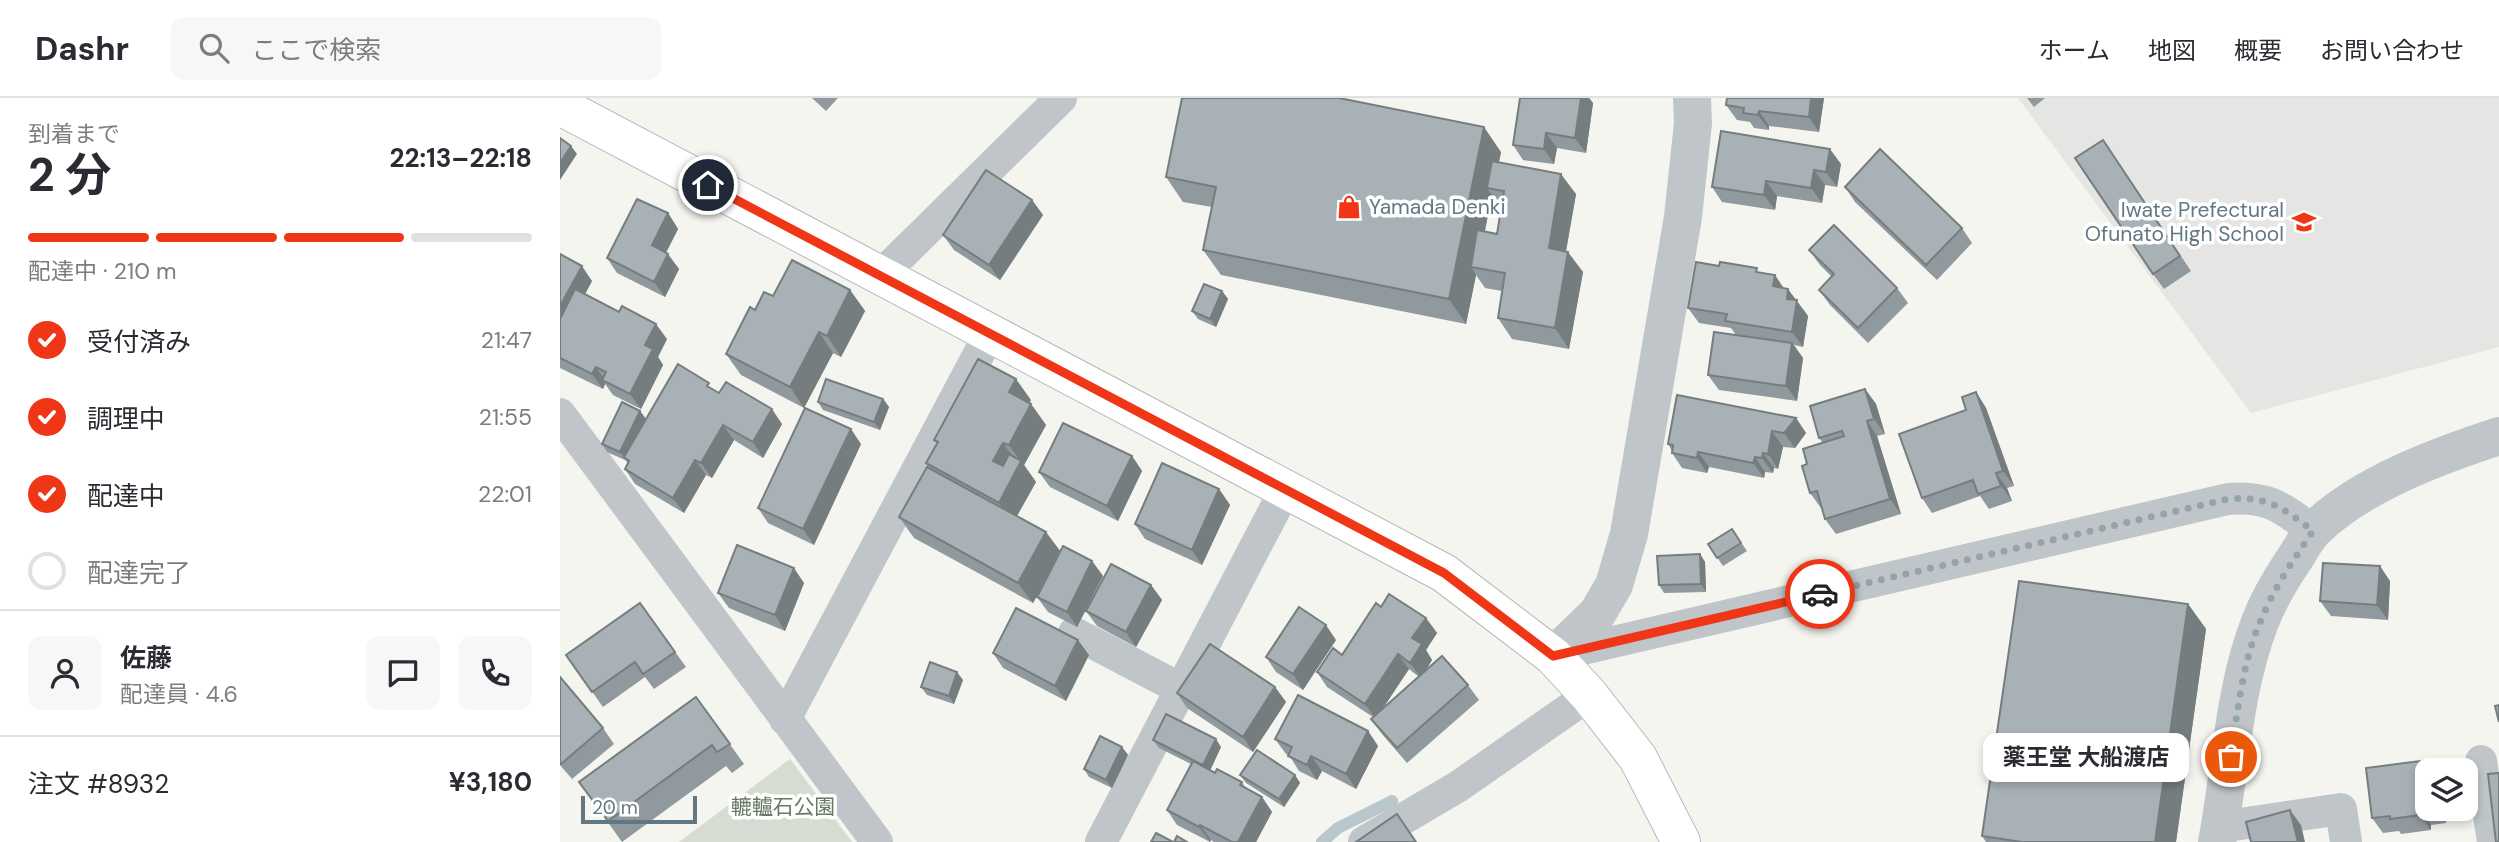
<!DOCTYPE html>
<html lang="ja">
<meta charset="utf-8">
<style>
body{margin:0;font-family:"DM Sans","Noto Sans JP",sans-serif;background:#f7f7f7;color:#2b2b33;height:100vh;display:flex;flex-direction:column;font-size:26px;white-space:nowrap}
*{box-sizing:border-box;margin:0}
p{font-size:23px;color:#7c7c81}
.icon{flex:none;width:38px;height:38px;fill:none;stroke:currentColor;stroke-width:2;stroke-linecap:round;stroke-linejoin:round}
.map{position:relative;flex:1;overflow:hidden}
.drawer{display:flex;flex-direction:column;background:#fff;width:560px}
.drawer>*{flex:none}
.fabs{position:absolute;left:1855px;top:660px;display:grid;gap:14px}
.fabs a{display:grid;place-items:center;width:63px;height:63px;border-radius:14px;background:#fff;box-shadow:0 4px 10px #0003;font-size:35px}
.scale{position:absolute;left:21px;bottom:18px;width:116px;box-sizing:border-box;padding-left:7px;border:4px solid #627784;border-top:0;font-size:19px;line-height:24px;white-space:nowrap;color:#627784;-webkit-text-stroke:5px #fff;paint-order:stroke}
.pin{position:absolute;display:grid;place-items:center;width:60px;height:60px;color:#fff;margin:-30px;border:4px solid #fff;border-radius:50%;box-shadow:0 2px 7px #0007}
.courier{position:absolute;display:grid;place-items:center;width:70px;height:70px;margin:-35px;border:5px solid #ef3717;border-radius:50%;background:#fff;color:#222;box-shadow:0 2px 9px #0007}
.bubble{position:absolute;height:49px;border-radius:14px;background:#fff;box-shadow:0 4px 10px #0003;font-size:23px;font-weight:700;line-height:49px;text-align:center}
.head em{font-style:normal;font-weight:700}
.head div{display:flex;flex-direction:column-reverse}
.head{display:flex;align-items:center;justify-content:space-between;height:119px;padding:0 28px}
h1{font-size:46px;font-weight:700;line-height:52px}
.bar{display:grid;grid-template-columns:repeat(4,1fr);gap:10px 7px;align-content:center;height:84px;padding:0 28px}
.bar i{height:9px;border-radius:5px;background:#e1e1e2}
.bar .on{background:#ef3717}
.bar p{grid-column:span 4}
.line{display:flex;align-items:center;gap:18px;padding:0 28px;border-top:2px solid #e1e1e2}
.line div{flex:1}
.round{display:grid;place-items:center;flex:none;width:74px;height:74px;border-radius:14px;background:#f7f7f7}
ol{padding:0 28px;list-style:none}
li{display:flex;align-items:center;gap:21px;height:77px}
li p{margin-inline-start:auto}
li .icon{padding:7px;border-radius:50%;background:#ef3717;color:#fff;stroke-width:4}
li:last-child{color:#7c7c81}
li i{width:38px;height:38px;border:4px solid #e1e1e2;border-radius:50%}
header{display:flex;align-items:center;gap:42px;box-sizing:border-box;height:98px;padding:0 35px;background:#fff;border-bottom:2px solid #e1e1e2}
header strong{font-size:33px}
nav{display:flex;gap:38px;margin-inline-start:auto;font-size:24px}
.search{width:490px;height:63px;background:#f7f7f7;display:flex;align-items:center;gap:18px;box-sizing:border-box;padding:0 24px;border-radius:14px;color:#7c7c81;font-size:26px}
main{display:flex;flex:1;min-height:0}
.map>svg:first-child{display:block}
</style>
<header>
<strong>Dashr</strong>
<div class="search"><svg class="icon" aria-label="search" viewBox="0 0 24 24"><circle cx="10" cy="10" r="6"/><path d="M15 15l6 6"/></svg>ここで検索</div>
<nav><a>ホーム</a><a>地図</a><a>概要</a><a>お問い合わせ</a></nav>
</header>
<main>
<section class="drawer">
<div class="head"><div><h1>2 分</h1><p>到着まで</p></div><em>22:13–22:18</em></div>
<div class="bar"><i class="on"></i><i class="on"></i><i class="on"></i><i></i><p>配達中 · 210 m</p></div>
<ol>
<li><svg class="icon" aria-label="check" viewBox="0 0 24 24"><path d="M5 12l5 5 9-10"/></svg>受付済み<p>21:47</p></li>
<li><svg class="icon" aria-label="check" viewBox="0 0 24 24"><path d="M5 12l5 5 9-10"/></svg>調理中<p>21:55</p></li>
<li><svg class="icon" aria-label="check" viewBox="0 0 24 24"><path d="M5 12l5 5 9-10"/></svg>配達中<p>22:01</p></li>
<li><i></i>配達完了</li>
</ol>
<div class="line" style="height:126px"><a class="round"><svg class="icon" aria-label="person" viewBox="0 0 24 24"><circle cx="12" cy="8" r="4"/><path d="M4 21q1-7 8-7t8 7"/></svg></a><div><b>佐藤</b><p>配達員 · 4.6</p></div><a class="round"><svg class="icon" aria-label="chat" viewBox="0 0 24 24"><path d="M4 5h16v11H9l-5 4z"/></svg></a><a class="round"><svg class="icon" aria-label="phone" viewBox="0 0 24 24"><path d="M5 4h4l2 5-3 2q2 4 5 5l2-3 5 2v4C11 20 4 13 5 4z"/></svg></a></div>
<div class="line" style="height:91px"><div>注文 #8932</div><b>¥3,180</b></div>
</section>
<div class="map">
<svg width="1939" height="744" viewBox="0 0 1939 744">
<rect width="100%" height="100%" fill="#f5f5f0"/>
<path fill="#e5e6e4" d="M1458 0H1939V249L1691 315Z"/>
<path fill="#d6dcd1" d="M230 661 292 744H119Z"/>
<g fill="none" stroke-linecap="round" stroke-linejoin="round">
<path stroke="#b8c7cb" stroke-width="12" d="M762 744 778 730 832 703"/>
<g stroke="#b3b8bc" stroke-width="40">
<path id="primary" d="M0 8 884 475 993 558 1029 597 1078 660 1121 744"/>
</g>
<g stroke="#bfc5c8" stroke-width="32">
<path d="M320 178 501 0"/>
<path d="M0 316 317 744"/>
<path d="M514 535 621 591"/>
<path d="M993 558 1668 401C1708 398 1722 409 1753 433"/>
<path d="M225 621 430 235"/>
<path d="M1921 663 1933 744"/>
<path d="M1660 729 1781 711 1786 744"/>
<path d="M541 744 726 390"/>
<path d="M804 744 899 688 1029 597"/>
</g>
<g stroke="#bfc5c8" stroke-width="38">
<path d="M993 558 1037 516 1054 487 1069 436 1123 119 1133 25 1132 0"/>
<path d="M1657 744C1671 671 1673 593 1700 524 1708 503 1721 481 1733 463 1740 453 1746 440 1754 432 1801 386 1878 358 1939 338"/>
</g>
<use href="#primary" stroke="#fff" stroke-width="38"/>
</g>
<g fill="#90999d" fill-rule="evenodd">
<path d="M252 0H278L266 13Z"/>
<path d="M960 0H1029L1033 5 1026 55 997 50 994 66 963 62 953 47Z"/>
<path d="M1167 0H1264L1259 34 1209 28V32L1194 30 1190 24 1177 22 1166 7Z"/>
<path d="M1467 0H1485L1474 9Z"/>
<path d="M941 54 939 64 1016 96 1006 153 1023 174 1009 251 952 241 938 220 942 193 925 190 916 177 906 226 661 177 643 152 652 109 623 104 606 79ZM932 97 941 110 937 136 925 133Z"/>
<path d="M1553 57 1631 173 1604 191 1593 176Z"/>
<path d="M1281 66 1277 89 1265 87 1262 105 1217 98 1215 112 1162 104 1152 89Z"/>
<path d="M1285 89 1402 130 1412 145 1377 182 1295 104Z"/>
<path d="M472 102 483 117 440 182 394 152 383 137Z"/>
<path d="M108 115 118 131 106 155 119 171 105 199 57 175 47 160Z"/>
<path d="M1249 152 1337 190 1348 205 1308 245 1270 207 1259 192 1272 179 1260 167Z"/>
<path d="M0 156 32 183 25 196 107 241 98 259 103 267 81 311 53 297 45 286 43 291 0 270Z"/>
<path d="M1200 175 1224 190 1236 202 1248 218 1243 249 1234 247 1243 260 1237 303 1159 292 1148 277 1176 237 1171 230 1139 225 1128 210Z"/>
<path d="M290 192 305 213 281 259 273 255 244 310 181 277 166 256 195 212 213 198Z"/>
<path d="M662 193 668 201 656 229 638 221 632 213Z"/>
<path d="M1305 291 1316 306 1325 336 1317 338 1341 416 1276 436 1265 421 1262 410H1261L1250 395 1247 366 1263 345 1259 340Z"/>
<path d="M155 293 222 326 203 360 174 342 152 380 146 377 124 415 75 386 65 371 68 365 65 362 47 354 42 346 80 313 86 321Z"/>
<path d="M1416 294 1426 310 1454 388 1447 390 1452 403 1429 411 1420 398 1372 415 1362 400Z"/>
<path d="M323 301 329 309 320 332 263 312 258 304Z"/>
<path d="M471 302 469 305 471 306 486 327 464 367 476 384 457 418 500 454 532 463 543 478 517 529 488 514 477 499 490 474 473 505 354 440 339 419 369 370 366 365 377 346 374 342Z"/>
<path d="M1236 320 1246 335 1235 350 1223 349 1218 371 1214 370 1213 375 1205 374 1204 380 1149 369 1147 375 1122 370 1112 355V353L1108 346Z"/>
<path d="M301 346 254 447 208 425 198 410Z"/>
<path d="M572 358 582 373 558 423 490 389 479 374Z"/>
<path d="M659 391 670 407 642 467 585 441 575 426Z"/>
<path d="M1172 431 1187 453 1163 468 1148 446Z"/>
<path d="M1140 456 1145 464 1146 494 1104 495 1099 487Z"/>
<path d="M1830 483 1828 522 1771 518 1760 503Z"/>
<path d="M244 485 225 533 169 510 158 495Z"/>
<path d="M591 487 602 502 576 549 537 528 526 513Z"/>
<path d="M80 505 126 569 94 591 85 579 43 609 6 557Z"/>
<path d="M1628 506 1646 531 1616 744H1426L1422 738Z"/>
<path d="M821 509 866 520 877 535 866 552 872 562 865 574 908 587 919 602 847 665 822 636 811 621 813 619 767 589 757 574 782 557ZM849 571 859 579 822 611Z"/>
<path d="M776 542 743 592 716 574 706 559Z"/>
<path d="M433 555 529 557 506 603 443 570Z"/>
<path d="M0 579 43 630 54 646 12 681 0 667Z"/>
<path d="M403 582 394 606 367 597 361 589Z"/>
<path d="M715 589 726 604 693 654 627 610 617 595Z"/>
<path d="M136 599 184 666 172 675 166 668 62 744 19 684Z"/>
<path d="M808 633 818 648 796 691 762 673 757 682 739 673 729 657 726 656 715 641Z"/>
<path d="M593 642 661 649 650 672 682 684 686 691 702 699 712 714 696 744H654L651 742 650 744 617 727 607 712 631 666 599 650Z"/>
<path d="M562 649 568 657 552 690 529 679 524 671Z"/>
<path d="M1868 662 1875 672H1867V710H1884L1886 725 1871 727V732L1841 736 1839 733 1823 735 1812 720Z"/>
<path d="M680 677H735L740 685 724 709 686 685Z"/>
</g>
<g fill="#767d7f">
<path d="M1021 0H1029L1033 5 1026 55 1015 40Z"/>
<path d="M1251 0H1264L1259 34 1249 19Z"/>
<path d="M1199 13 1209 28V32L1198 17Z"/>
<path d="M924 29 941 54 933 91 927 90 932 97 917 170 911 169 916 177 906 226 889 201Z"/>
<path d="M986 35 997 50 994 66 984 51Z"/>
<path d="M11 48 17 56 0 82V65Z"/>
<path d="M1270 51 1281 66 1277 89 1266 74Z"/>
<path d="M1254 72 1265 87 1262 105 1251 90Z"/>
<path d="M1001 76 1016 96 1003 170 989 150Z"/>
<path d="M1206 83 1217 98 1215 112 1204 97Z"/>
<path d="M472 102 483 117 440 182 429 167Z"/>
<path d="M108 115 118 131 102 162 92 147Z"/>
<path d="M1008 154 1023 174 1009 251 995 230Z"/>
<path d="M108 156 119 171 105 199 94 184Z"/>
<path d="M22 168 32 183 1 241 0 208Z"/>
<path d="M1215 177 1225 192 1213 188Z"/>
<path d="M1228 191 1248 218 1243 249 1232 234 1227 201Z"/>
<path d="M290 192 305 213 281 259 267 238Z"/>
<path d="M662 193 668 201 656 229 650 221Z"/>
<path d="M96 226 107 241 98 259 103 267 81 311 70 296 85 247Z"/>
<path d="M259 234 273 255 244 310 230 289Z"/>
<path d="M1232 245 1243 260 1237 303 1226 288Z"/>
<path d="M36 269 46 284 42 282 45 286 43 291 32 276Z"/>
<path d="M456 281 471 302 464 315 449 294Z"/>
<path d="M1305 291 1316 306 1325 336 1314 321Z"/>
<path d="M1416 294 1426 310 1454 388 1443 373Z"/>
<path d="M323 301 329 309 320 332 314 324Z"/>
<path d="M471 306 486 327 464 367 476 384 453 425 439 405 461 364 449 347Z"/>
<path d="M212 311 222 326 203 360 193 344Z"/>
<path d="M80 313 86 321 64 359 60 354Z"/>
<path d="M1236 320 1246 335 1235 350 1224 335Z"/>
<path d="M1307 323 1317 338 1341 416 1330 401Z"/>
<path d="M163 327 174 342 152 380 141 365Z"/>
<path d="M291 331 301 346 254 447 243 431Z"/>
<path d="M1212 333 1223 349 1218 371 1208 356Z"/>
<path d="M443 345 458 366 448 384 433 363Z"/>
<path d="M1138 354 1149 369 1147 375 1137 360Z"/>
<path d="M1203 355 1214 370 1213 375 1202 360Z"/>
<path d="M572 358 582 373 558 423 547 408Z"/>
<path d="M1195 359 1205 374 1204 380 1193 365Z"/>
<path d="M135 362 146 377 124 415 113 400Z"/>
<path d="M1436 375 1447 390 1452 403 1441 388Z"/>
<path d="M659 391 670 407 642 467 632 452Z"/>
<path d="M486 434 501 454 473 505 458 485Z"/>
<path d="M1140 456 1145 464 1146 494 1141 486Z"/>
<path d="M532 463 543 478 517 529 507 514Z"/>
<path d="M1820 468 1830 483 1828 522 1817 507Z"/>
<path d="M234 470 244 485 225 533 215 517Z"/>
<path d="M591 487 602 502 576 549 566 534Z"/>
<path d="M1628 506 1646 531 1616 744H1595Z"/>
<path d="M866 520 877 535 866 552 872 562 861 580 850 565 852 540Z"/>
<path d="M766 527 776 542 743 592 733 576Z"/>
<path d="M518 542 529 557 506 603 495 588Z"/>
<path d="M838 556 849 571 816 621 805 606Z"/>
<path d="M397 574 403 582 394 606 389 598Z"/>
<path d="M715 589 726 604 693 654 683 639Z"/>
<path d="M808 633 818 648 796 691 786 676Z"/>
<path d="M656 641 661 649 649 675 643 667Z"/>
<path d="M562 649 568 657 552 690 546 682Z"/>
<path d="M751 658 762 673 757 682 747 667Z"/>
<path d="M1868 662 1875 672H1870Z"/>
<path d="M735 677 740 685 724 709 719 701Z"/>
<path d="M702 699 712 714 696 744H678Z"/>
<path d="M1876 710H1884L1886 725Z"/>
<path d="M1730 712 1741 727 1745 744H1738Z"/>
<path d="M1860 712 1871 727V732L1860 717Z"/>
<path d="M640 727 651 742 650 744 639 729Z"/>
</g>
<g fill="#a8b2b6" stroke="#767d7f" stroke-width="2">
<path d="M622 0H779L924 29 889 201 643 152 656 89 606 79Z"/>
<path d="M960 0H1021L1015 40 986 35 984 51 953 47Z"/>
<path d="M1167 0H1251L1249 19 1199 13 1198 17 1183 15 1184 10 1166 7Z"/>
<path d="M1161 33 1270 51 1266 74 1254 72 1251 90 1206 83 1204 97 1152 89Z"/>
<path d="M0 40 11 48 0 65Z"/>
<path d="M1543 42 1620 158 1593 176 1515 60Z"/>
<path d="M1320 51 1402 130 1366 167 1285 89Z"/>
<path d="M932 63 1001 76 989 150 1008 154 995 230 938 220 945 175 911 169 917 132 937 136 944 93 927 90Z"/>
<path d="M426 72 472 102 429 167 383 137Z"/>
<path d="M77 101 108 115 92 147 108 156 94 184 47 160Z"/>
<path d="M1274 127 1337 190 1298 230 1259 192 1274 176 1249 152Z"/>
<path d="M0 156 22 168 0 208Z"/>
<path d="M232 162 290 192 267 238 259 234 230 289 166 256 190 209 195 212 204 194 213 198Z"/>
<path d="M1136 164 1159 168 1160 164 1197 170 1196 174 1215 177 1213 188 1228 191 1227 201 1237 202 1232 234 1165 223 1167 216 1128 210Z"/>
<path d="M644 186 662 193 650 221 632 213Z"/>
<path d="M15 191 59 214 62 208 96 226 85 247 93 251 70 296 42 282 46 274 36 269 32 276 0 260V221Z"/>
<path d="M1154 234 1232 245 1226 288 1148 277Z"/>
<path d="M418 261 456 281 449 294 471 306 449 347 443 345 433 363 443 368 449 356 461 363 439 405 366 365 378 344 374 342Z"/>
<path d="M118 266 149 285 147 288 159 295 166 284 212 311 193 344 163 327 141 365 135 362 113 400 65 371 69 363 64 359Z"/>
<path d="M266 281 323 301 314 324 258 304Z"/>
<path d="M1305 291 1314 321 1307 323 1330 401 1265 421 1257 393 1250 395 1242 368 1247 366 1243 351 1284 338 1282 333 1259 340 1250 308Z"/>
<path d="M1416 294 1443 373 1436 375 1441 388 1418 396 1413 382 1362 400 1339 336 1406 312 1402 299Z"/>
<path d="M1117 297 1236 320 1224 335 1212 333 1208 356 1203 355 1202 360 1195 359 1193 365 1138 354 1137 360 1112 355 1113 347 1108 346Z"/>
<path d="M62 304 80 313 60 354 42 346Z"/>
<path d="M245 310 291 331 243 431 198 410Z"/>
<path d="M503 325 572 358 547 408 479 374Z"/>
<path d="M602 365 659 391 632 452 575 426Z"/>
<path d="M367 369 486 434 458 485 339 419Z"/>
<path d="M1172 431 1181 445 1157 460 1148 446Z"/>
<path d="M177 447 234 470 215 517 158 495Z"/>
<path d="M503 448 532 463 507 514 477 499Z"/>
<path d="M1140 456 1141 486 1099 487 1097 458Z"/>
<path d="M1763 465 1820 468 1817 507 1760 503Z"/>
<path d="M551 466 591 487 566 534 526 513Z"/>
<path d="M1459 483 1628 506 1595 744H1462L1422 738Z"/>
<path d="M829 496 866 520 852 540 862 546 850 565 838 556 805 606 757 574 773 550 782 557 816 505 821 509Z"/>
<path d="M80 505 115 554 83 576 75 564 32 594 6 557Z"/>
<path d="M739 509 766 527 733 576 706 559Z"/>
<path d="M456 510 518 542 495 588 433 555Z"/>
<path d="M650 546 715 589 683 639 617 595Z"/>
<path d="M882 558 908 587 837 650 811 621Z"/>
<path d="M370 564 397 574 389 598 361 589Z"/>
<path d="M0 579 43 630 1 666 0 664Z"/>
<path d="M738 597 808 633 786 676 751 658 747 667 728 658 732 649 715 641Z"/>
<path d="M136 599 170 646 157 654 152 647 48 723 19 684Z"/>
<path d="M1939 607V624L1935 608Z"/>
<path d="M606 616 656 641 643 667 593 642Z"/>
<path d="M540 638 562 649 546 682 524 671Z"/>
<path d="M697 652 735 677 719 701 680 677Z"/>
<path d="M1868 662 1870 672H1867L1868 710 1860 712V717L1830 721V718L1812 720 1806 670Z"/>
<path d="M633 663 655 675 657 671 682 684 680 687 702 699 678 744H672L640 727 639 729 607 712Z"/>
<path d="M1939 675V744H1936L1928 676Z"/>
<path d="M1730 712 1738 744H1691L1686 724Z"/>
<path d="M837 716 856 744H796Z"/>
<path d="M596 735 613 744H591Z"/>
<path d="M617 738 627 744H614Z"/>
</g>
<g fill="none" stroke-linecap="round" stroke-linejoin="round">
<path stroke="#95a3aa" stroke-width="7" stroke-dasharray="0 12.6" d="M1260 496 1668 401C1708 398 1722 409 1753 433 1734 461 1714 490 1701 522 1683 561 1677 616 1671 659"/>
<path stroke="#ef3717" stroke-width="9" d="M148 87 884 475 993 558 1260 496"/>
</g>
<defs>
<g id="shop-bare" transform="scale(1.89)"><path d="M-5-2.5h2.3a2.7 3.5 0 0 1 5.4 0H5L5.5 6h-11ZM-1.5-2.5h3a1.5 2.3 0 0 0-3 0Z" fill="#ef3717" stroke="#fff" stroke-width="2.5" paint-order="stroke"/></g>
<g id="school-bare" transform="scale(1.89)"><path d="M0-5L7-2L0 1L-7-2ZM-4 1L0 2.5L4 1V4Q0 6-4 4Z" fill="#ef3717" stroke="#fff" stroke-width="2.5" paint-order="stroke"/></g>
</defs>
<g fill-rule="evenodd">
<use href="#shop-bare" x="789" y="109"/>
<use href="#school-bare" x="1744" y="124"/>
</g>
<g text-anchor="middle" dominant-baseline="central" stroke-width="7" stroke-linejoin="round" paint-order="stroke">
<g font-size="21" fill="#627784" stroke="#fff" text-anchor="start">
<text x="809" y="109">Yamada Denki</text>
<text x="1724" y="112" text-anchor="end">Iwate Prefectural<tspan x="1724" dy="24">Ofunato High School</tspan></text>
</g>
<g font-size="21" fill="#687a61" stroke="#fff">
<text x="223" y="709">轆轤石公園</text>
</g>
</g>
</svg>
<div class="fabs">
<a><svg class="icon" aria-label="layers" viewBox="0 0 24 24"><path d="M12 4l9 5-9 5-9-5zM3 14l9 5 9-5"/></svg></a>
</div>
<div class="scale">20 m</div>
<div class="pin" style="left:1671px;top:659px;background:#ea580c"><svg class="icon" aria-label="bag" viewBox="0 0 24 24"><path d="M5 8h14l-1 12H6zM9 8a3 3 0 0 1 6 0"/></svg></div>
<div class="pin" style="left:148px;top:87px;background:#1f2937"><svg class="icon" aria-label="home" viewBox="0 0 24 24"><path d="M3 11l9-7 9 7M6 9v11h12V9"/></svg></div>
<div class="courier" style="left:1260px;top:496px"><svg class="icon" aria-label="car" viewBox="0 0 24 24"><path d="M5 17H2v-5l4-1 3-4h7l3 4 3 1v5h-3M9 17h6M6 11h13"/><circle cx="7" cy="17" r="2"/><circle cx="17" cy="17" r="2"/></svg></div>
<div class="bubble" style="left:1423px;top:635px;width:206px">薬王堂 大船渡店</div>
</div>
</main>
